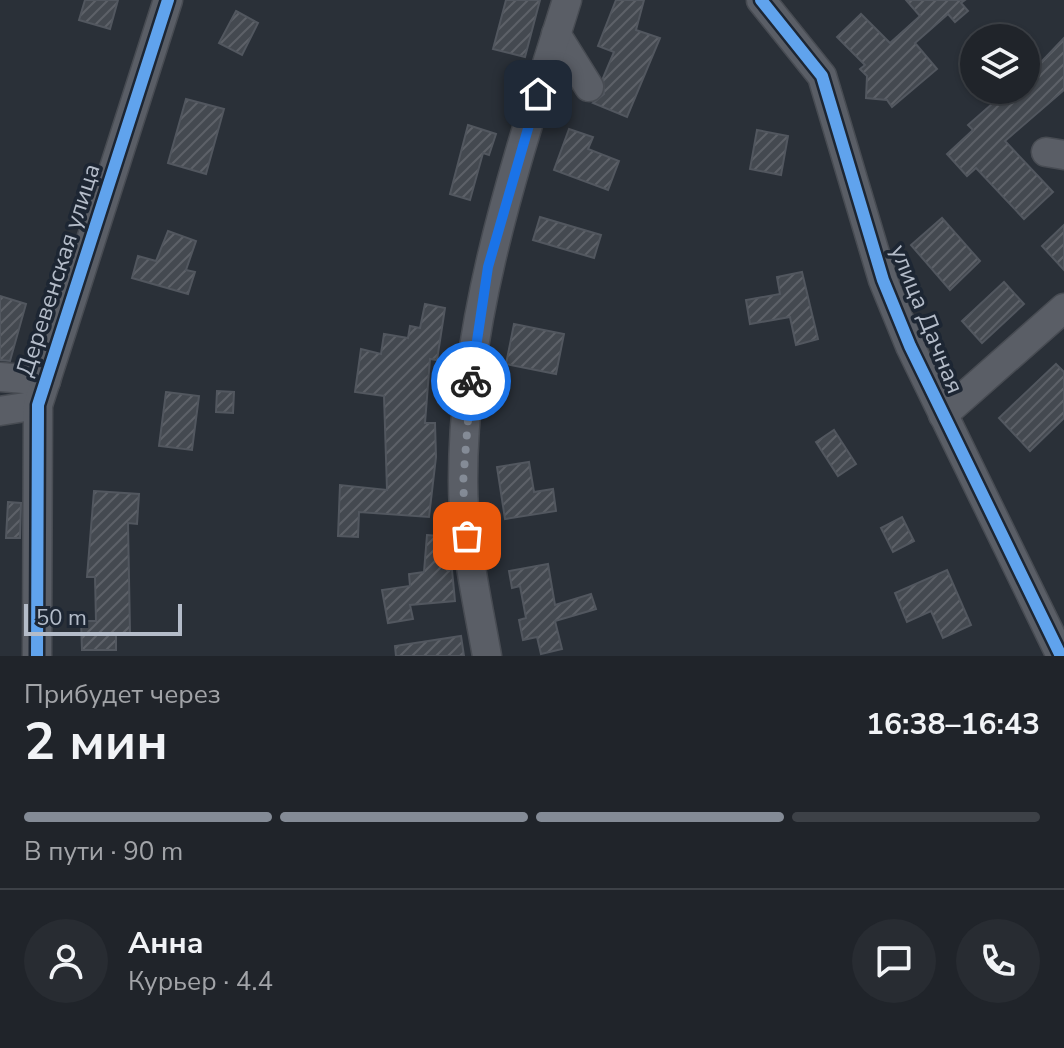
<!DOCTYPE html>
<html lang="ru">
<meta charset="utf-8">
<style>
body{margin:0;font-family:"Nunito Sans",sans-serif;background:#282c32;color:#f1f3f6;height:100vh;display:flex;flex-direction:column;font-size:30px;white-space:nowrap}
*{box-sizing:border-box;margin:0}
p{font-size:26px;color:#a2a4a8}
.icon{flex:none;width:44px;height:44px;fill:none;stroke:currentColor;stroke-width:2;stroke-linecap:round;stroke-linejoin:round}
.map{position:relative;height:656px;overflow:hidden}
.details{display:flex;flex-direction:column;background:#20242a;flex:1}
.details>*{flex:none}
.fabs{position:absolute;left:960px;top:24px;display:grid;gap:16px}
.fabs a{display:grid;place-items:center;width:80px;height:80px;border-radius:50%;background:#20242a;box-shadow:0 2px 6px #0004,0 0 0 2px #3d4147;font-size:40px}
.scale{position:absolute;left:24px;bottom:20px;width:158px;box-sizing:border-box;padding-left:8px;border:4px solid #b4bcc9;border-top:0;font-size:22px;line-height:28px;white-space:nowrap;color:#b4bcc9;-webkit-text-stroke:6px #1d2633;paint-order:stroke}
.pin{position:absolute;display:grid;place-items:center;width:68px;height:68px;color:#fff;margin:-34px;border-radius:16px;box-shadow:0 4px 12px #0006}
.courier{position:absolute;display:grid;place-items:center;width:80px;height:80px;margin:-40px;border:6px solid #1a73e8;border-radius:50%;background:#fff;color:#222;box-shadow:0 2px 10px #0007}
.headline em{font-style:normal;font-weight:700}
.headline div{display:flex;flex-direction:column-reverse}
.headline{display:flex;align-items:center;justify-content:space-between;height:136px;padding:0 24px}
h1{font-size:52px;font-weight:700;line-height:60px}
.bar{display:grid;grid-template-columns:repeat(4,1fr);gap:12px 8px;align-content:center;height:96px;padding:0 24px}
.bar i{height:10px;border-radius:6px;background:#3d4147}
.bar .active{background:#848b96}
.bar p{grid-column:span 4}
.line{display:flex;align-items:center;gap:20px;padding:0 24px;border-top:2px solid #3d4147}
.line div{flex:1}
.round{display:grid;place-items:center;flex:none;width:84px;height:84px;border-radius:42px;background:#282c32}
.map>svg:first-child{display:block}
</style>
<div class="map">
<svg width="1064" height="656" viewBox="0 0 1064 656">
<defs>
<pattern id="building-hatch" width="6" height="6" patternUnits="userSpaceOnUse" patternTransform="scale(2)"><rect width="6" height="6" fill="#444950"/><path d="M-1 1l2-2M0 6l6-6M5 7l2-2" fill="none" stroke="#5d6168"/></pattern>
</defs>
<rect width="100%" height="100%" fill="#2a3038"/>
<g fill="url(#building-hatch)" stroke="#52575f" stroke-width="2">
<path d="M85 0H118L110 29 79 20Z"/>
<path d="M506 0H540L525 57 493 49Z"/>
<path d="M616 0H644L636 30 660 38 627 117 593 103 604 94 603 78 614 52 598 46Z"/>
<path d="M906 0H965L961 3 968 11 955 22 948 14 915 43 937 69 892 107 887 100 866 98 867 76 860 69 865 65 837 37 861 14 890 43 920 16Z"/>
<path d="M236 11 258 23 242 55 219 43Z"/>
<path d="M1064 38V90L1005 141 1053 192 1024 219 976 168 967 176 947 154 973 130 968 125 1008 90H1026V78Z"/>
<path d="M186 99 224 109 206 174 168 163Z"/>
<path d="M468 125 496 134 489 155 483 153 470 200 450 194Z"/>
<path d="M569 129 593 137 588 149 619 161 608 190 554 170Z"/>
<path d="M757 130 788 136 781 175 750 169Z"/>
<path d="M540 217 601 235 594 258 533 240Z"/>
<path d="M942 218 980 261 950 290 911 245Z"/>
<path d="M1064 225V270L1042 246Z"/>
<path d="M168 231 196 241 186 270 195 272 188 294 132 278 138 256 156 261Z"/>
<path d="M802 272 818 339 796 345 790 317 750 324 746 300 780 294 777 277Z"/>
<path d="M1004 282 1024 304 982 343 962 321Z"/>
<path d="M0 296 26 304 10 361 0 360Z"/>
<path d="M425 304 445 308 437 360 430 359 425 423H435L436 457 429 517 359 512 358 537 338 536 340 485 387 490 384 396 355 392 361 349 381 354 384 334 408 338 410 326 420 328Z"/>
<path d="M514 324 564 334 556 374 506 364Z"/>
<path d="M1056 364 1064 372V418L1030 451 999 418Z"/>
<path d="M217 391 234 392 233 413 216 412Z"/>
<path d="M166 392 199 396 192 450 159 446Z"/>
<path d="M834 430 856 464 838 476 816 442Z"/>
<path d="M529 462 534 492 553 489 556 511 505 519 497 467Z"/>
<path d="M94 491 139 494 137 524 128 523 130 633H116V650H82L81 621H96L95 577H87Z"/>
<path d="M8 502 21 503 20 538H6Z"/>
<path d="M902 517 914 541 893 552 881 528Z"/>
<path d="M427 535 449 537 447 570H452L455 601 410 605 413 619 388 623 382 590 410 586 409 574 424 572Z"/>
<path d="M548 564 555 605 591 594 596 609 555 621 562 649 541 654 537 637 523 640 519 620 526 618 520 586 512 588 509 571Z"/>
<path d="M947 570 971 625 943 638 931 611 907 622 895 593Z"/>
<path d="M461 636 464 656H396L395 646Z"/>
</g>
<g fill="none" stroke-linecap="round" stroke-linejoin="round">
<g stroke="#484c53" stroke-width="31">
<g id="minor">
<path d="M761 0 822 76 883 280 910 346 1061 656"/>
<path d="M556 34 589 87"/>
<path d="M1046 152 1064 155"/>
<path d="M0 377 46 381"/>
<path d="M0 411 38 405"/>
<path d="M943 415 1064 308"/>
<path d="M37 656 38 405 168 0"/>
<path d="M487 656C477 599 463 539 463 481 463 314 518 157 567 0"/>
</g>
</g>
<use href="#minor" stroke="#5a5e66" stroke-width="28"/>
<g stroke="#1d2633" stroke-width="17">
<g id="cycleway">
<path d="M761 0 822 76 883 280 910 346 1061 656"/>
<path d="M37 656 38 405 168 0"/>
</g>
</g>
<use href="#cycleway" stroke="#60a3ed" stroke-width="12"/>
</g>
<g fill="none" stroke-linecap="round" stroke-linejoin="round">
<path stroke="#848b96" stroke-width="8" stroke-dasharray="0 14.4" d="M467 536 463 484 471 381"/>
<path stroke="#1a73e8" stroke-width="10" d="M471 381 488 267 538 94"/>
</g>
<g text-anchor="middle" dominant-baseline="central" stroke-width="7" stroke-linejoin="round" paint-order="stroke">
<g font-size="24" fill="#b4bcc9" stroke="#1d2633">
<text transform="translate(58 270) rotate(-72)">Деревенская улица</text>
<text transform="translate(927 319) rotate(68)">улица Дачная</text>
</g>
</g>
</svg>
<div class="fabs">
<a><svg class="icon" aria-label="layers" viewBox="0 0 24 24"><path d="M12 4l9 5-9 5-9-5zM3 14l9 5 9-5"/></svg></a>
</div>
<div class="scale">50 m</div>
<div class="pin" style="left:467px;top:536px;background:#ea580c"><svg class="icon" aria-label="bag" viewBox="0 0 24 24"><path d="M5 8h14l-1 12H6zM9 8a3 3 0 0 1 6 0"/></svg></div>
<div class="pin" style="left:538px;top:94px;background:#1f2937"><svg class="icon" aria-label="home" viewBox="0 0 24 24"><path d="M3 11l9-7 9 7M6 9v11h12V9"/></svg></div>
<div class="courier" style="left:471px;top:381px"><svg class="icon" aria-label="bike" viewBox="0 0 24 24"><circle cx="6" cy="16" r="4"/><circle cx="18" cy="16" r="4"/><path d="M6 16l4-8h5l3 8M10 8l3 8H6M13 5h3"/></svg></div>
</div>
<section class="details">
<div class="headline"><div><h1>2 мин</h1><p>Прибудет через</p></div><em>16:38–16:43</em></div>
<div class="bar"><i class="active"></i><i class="active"></i><i class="active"></i><i></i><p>В пути · 90 m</p></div>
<div class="line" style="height:144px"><a class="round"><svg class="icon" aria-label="person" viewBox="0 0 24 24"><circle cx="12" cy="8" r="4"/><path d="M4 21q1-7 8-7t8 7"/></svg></a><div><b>Анна</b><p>Курьер · 4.4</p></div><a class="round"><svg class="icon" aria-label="chat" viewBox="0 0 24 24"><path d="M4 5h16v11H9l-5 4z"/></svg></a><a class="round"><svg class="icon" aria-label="phone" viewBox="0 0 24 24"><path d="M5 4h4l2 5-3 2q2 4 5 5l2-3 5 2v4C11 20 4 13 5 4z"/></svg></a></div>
</section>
